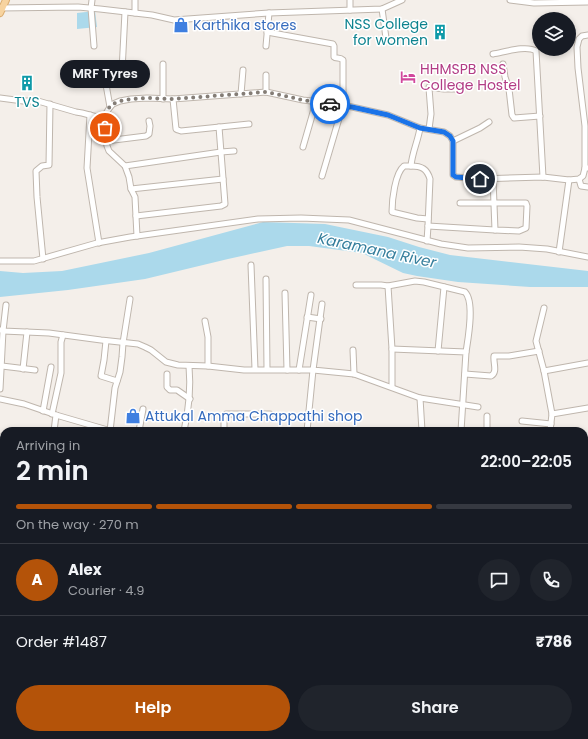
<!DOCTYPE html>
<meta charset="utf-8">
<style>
body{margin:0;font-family:Poppins,sans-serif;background:#20242c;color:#f1f3f6;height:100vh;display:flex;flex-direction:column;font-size:15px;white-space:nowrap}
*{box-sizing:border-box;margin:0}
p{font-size:13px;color:#9ea1a6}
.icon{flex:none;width:22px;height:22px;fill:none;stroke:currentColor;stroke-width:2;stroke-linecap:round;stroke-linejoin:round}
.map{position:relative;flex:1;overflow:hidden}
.drawer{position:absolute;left:0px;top:427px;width:588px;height:312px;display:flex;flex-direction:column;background:#171b24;border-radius:12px 12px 0 0;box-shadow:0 2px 6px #0003}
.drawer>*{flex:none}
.controls{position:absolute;left:532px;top:12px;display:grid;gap:8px}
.controls a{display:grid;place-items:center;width:44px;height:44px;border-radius:50%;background:#171b24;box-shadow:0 2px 6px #0003;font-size:20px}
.pin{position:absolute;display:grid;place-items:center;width:34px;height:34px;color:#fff;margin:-17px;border:2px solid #fff;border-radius:50%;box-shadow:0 1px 4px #0007}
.courier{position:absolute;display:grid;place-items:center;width:40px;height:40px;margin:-20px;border:3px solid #1a73e8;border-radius:50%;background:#fff;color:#222;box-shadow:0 1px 5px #0007}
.bubble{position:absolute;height:28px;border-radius:14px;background:#171b24;box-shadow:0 2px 6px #0003;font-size:13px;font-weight:600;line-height:28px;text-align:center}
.headline em{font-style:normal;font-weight:600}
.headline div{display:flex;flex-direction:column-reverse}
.headline{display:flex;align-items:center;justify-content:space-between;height:68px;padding:0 16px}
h1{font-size:26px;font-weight:600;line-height:30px}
.bar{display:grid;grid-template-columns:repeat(4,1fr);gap:6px 4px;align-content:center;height:48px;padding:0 16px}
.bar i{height:5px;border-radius:3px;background:#363941}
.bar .on{background:#b45309}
.bar p{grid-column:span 4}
.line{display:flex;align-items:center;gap:10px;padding:0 16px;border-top:1px solid #363941}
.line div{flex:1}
.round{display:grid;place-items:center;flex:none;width:42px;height:42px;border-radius:21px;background:#20242c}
.primary-button{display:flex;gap:8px;margin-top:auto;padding:8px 16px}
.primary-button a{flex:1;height:46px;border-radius:24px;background:#b45309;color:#fff;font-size:16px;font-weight:600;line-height:46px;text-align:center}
.primary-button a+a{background:#20242c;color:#f1f3f6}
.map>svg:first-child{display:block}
</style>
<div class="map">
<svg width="588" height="739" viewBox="0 0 588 739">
<rect width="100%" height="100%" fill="#f4efea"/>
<g fill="#abd9eb">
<path d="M95 11 97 27 77 29V13Z"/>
<path d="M263 222 325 224 388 237 419 247 450 255 588 271V287H530L458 282 417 276 403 273 362 253 309 246H287L228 259 145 279 68 290 0 297V271L23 273 62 271 149 253Z"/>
</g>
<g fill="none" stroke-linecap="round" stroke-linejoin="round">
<g stroke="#bfb6ad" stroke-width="7">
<g id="minor">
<path d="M92 0 91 8 94 46"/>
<path d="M350 0V10"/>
<path d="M510 0 534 3 588 2"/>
<path d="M0 8 78 7 100 9 152 15 174 20 269 13 382 9 402 0"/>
<path d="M382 9 386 38"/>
<path d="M135 13V0"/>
<path d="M267 32 333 44 334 46V57C336 59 340 57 343 60V105L322 176"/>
<path d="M266 46 269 13"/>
<path d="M493 54C505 52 526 45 536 51L543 177"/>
<path d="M503 64 505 77 509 89 512 115 514 118 540 116"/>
<path d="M122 71 125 12"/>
<path d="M105 79 110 107"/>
<path d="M266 92V75"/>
<path d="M241 94 243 70"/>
<path d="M0 98 23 101H38L76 112 82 113 97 117H101L105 115 110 107 113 104 120 101 131 99 147 98 173 99 266 92 303 100 343 105 388 115 420 128 444 132 450 136 453 141V175L456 177 480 179 543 177 569 180 579 179 583 176 585 168H588"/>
<path d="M163 99V64"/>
<path d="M173 99 176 129 178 130 181 131 249 124"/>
<path d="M90 115 87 168 99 243"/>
<path d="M105 115 106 141 107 146 109 151 125 166 129 177 131 189 135 197 137 236"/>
<path d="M420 128C418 141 412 153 411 166 422 166 427 169 430 179L428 226 427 241"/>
<path d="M429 129 431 114 429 88V87L444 89H460"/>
<path d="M106 141 146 136 149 134 150 126 149 121"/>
<path d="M453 141 480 128 489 122"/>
<path d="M303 147 316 102"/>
<path d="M125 166 221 152 234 151"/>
<path d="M411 166H404C395 173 392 200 392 212L417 218 428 219"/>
<path d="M585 168V126L578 68 577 47 579 39 582 36 588 35"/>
<path d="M579 179 581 186 588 187"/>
<path d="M131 189 223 179"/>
<path d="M460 203H526L527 206 526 228 519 231 495 230 493 179"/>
<path d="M136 216 221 206 225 204 219 127"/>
<path d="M428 226 495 230"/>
<path d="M559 252 569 180"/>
<path d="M43 259 37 197 36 171 42 166 49 165 50 104"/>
<path d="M0 261H34L97 243 130 237 258 219 301 218 349 220 441 244 468 248 519 247 547 249 588 257"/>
<path d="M251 265 255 369"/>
<path d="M266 279 267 369"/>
<path d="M356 285H381L388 286 415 281 424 282 465 292C475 302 468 339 466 352"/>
<path d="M388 286 392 349V387"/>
<path d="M285 293 287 370"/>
<path d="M322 304 313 370 354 374 420 398 478 407"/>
<path d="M6 305 3 331 49 333 101 340 138 344 145 347 151 350 166 362 178 365 208 366 244 370H313L307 431"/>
<path d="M544 308 536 341 544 371 552 414"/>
<path d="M307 317 321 319"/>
<path d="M205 321 208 337V366"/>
<path d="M106 341 104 360 101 376 117 381"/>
<path d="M392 349 466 352 461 431"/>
<path d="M353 350 354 374"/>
<path d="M438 351 444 287"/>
<path d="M2 366 35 370"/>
<path d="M23 369 27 332"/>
<path d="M299 370 311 295"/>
<path d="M544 371 588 363"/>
<path d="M167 374V387L170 390H177L190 399"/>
<path d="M465 374 491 376C498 372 493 363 494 356H509L539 351"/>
<path d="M0 389 3 331 1 330"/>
<path d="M420 398 422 431"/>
<path d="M0 399 24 404 56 415 111 431"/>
<path d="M43 411 51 367"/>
<path d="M52 414 61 373V342L63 335"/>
<path d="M487 416V431"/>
<path d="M522 421 551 424"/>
<path d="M54 431 56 415"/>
<path d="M110 431 115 388 120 372 122 357 123 343 130 299"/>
<path d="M139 431 143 409"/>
<path d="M184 431C189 409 191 388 189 366"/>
<path d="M224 431V416L226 414H270"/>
<path d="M550 431 552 414 588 408"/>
<path d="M0 437 4 438"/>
<path d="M584 462H588"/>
<path d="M0 473 4 460"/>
<path d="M584 497 588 496"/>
<path d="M0 529 4 530"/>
<path d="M585 581 586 608"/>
<path d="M0 594H4"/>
<path d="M584 666H585V669L584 672"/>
<path d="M584 690 588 692"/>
<path d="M584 722 588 724"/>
<path d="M252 735 253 739"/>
<path d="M547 735 555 739"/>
<path d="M16 739 17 735"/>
<path d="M60 739 61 735"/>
<path d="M82 739V735"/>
<path d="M176 739V735"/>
<path d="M208 739V735"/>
<path d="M303 739V735"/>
<path d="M354 739 355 735"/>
<path d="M506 739 507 735"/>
</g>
</g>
<g stroke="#dbad70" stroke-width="8">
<g id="major">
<path d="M0 13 6 0"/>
<path d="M0 701 4 702"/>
<path d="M101 735 107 739"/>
</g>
</g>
<use href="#minor" stroke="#fff" stroke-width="5"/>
<use href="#major" stroke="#f7d39f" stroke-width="6"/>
</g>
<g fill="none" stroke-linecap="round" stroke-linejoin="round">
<path stroke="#847d76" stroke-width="4" stroke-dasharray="0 7.2" d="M105 128V115L110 106 113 104 120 101 131 99 147 98 173 99 266 92 303 100 330 104"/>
<path stroke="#1a73e8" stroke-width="5" d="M330 104 352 107 388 115 420 128 444 132 450 136 453 141V175L456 177 480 179"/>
</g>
<defs>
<g id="shop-bare" transform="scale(1.2)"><path d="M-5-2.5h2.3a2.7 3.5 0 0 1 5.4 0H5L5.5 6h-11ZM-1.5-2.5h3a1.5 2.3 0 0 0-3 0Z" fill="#3f7fe0" stroke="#fff" stroke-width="2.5" paint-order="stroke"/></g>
<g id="building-bare" transform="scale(1.2)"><path d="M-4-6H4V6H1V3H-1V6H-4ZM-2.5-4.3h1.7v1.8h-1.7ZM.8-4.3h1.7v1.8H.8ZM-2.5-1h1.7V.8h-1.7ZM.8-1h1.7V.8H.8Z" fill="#0f9aa8" stroke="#fff" stroke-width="2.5" paint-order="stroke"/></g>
<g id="hotel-bare" transform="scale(1.2)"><path d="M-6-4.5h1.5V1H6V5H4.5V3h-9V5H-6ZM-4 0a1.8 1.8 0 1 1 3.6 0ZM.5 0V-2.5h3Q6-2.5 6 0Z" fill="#d1479c" stroke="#fff" stroke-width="2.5" paint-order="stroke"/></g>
</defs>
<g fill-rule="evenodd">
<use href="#shop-bare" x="181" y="25"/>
<use href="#building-bare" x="440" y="32"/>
<use href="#hotel-bare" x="408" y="77"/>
<use href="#building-bare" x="27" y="83"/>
<use href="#shop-bare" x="133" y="416"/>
</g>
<g text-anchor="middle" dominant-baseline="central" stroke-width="3" stroke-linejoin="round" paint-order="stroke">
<g font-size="14" fill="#0d838f" stroke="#fff" text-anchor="end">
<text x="428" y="24">NSS College<tspan x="428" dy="16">for women</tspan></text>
<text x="27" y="102" text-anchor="middle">TVS</text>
</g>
<g font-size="14" fill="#366cbe" stroke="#fff" text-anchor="start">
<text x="193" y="25">Karthika stores</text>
<text x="145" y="416">Attukal Amma Chappathi shop</text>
</g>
<g font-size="14" fill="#b23c85" stroke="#fff" text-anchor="start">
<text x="420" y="69">HHMSPB NSS<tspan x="420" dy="16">College Hostel</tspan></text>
</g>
<g font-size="15" font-style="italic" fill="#357e9c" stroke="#fff">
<text transform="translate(377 250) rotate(12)">Karamana River</text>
</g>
</g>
</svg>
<div class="controls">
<a><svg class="icon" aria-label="layers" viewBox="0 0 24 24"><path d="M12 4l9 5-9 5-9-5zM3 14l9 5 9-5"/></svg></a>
</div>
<div class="pin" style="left:105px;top:128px;background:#ea580c"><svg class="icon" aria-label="bag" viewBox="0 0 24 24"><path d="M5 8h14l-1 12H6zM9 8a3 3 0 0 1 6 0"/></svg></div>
<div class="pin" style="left:480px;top:179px;background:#1f2937"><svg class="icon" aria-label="home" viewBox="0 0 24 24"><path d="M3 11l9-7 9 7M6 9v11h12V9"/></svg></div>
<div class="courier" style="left:330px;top:104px"><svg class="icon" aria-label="car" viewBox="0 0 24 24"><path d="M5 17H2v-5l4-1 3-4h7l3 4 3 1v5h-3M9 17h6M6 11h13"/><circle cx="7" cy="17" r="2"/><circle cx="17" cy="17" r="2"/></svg></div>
<div class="bubble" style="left:60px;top:60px;width:90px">MRF Tyres</div>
<section class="drawer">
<div class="headline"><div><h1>2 min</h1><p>Arriving in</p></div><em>22:00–22:05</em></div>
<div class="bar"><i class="on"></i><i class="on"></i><i class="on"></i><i></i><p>On the way · 270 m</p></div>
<div class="line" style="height:72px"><b class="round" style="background:#b45309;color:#fff">A</b><div><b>Alex</b><p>Courier · 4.9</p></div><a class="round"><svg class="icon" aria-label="chat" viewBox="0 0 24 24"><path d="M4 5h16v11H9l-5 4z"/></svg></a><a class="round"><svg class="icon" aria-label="phone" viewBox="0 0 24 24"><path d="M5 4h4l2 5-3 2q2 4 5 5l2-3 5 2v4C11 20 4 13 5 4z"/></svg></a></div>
<div class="line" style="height:52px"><div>Order #1487</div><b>₹786</b></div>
<div class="primary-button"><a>Help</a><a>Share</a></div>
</section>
</div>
